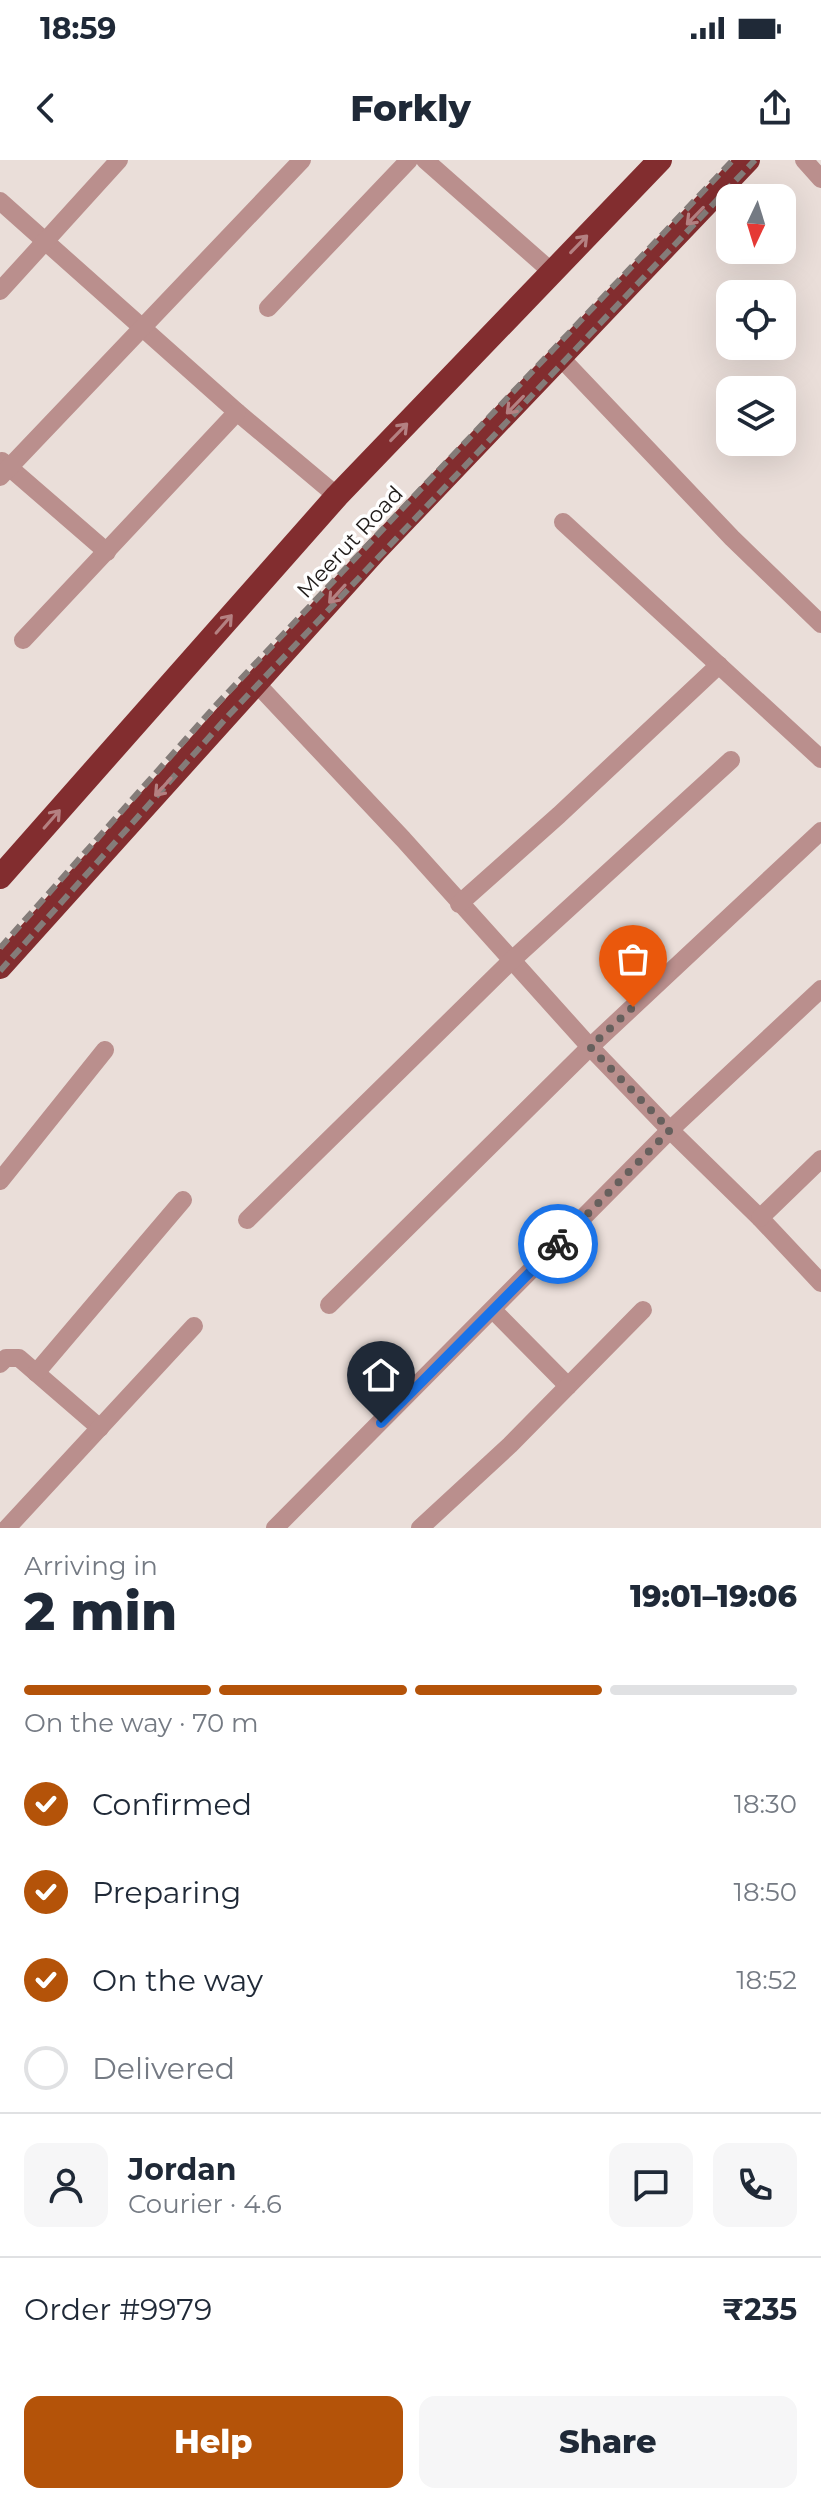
<!DOCTYPE html>
<meta charset="utf-8">
<style>
body{margin:0;font-family:Montserrat,sans-serif;background:#f6f6f7;color:#1f2937;height:100vh;display:flex;flex-direction:column;font-size:30px;white-space:nowrap}
*{box-sizing:border-box;margin:0}
p{font-size:26px;color:#747a83}
.icon{flex:none;width:44px;height:44px;fill:none;stroke:currentColor;stroke-width:2;stroke-linecap:round;stroke-linejoin:round}
.map{position:relative;height:1368px;overflow:hidden}
.side{display:flex;flex-direction:column;background:#fff;flex:1}
.side>*{flex:none}
.needle{width:52px;rotate:184deg}
.controls{position:absolute;left:716px;top:24px;display:grid;gap:16px}
.controls a{display:grid;place-items:center;width:80px;height:80px;border-radius:16px;background:#fff;box-shadow:0 8px 32px #0002;font-size:40px}
.pin{position:absolute;display:grid;place-items:center;width:68px;height:68px;color:#fff;margin:-82px -34px;border-radius:50% 50% 50% 0;rotate:-45deg;box-shadow:0 0 8px #0007}
.pin .icon{rotate:45deg}
.courier{position:absolute;display:grid;place-items:center;width:80px;height:80px;margin:-40px;border:6px solid #1a73e8;border-radius:50%;background:#fff;color:#222;box-shadow:0 2px 10px #0007}
.headline em{font-style:normal;font-weight:800}
.headline div{display:flex;flex-direction:column-reverse}
.headline{display:flex;align-items:center;justify-content:space-between;height:136px;padding:0 24px}
h1{font-size:52px;font-weight:800;line-height:60px}
.bar{display:grid;grid-template-columns:repeat(4,1fr);gap:12px 8px;align-content:center;height:96px;padding:0 24px}
.bar i{height:10px;border-radius:6px;background:#e0e1e3}
.bar .selected{background:#b45309}
.bar p{grid-column:span 4}
.line{display:flex;align-items:center;gap:20px;padding:0 24px;border-top:2px solid #e0e1e3}
.line div{flex:1}
.round{display:grid;place-items:center;flex:none;width:84px;height:84px;border-radius:16px;background:#f6f6f7}
ol{padding:0 24px;list-style:none}
li{display:flex;align-items:center;gap:24px;height:88px}
li p{margin-inline-start:auto}
li .icon{padding:8px;border-radius:50%;background:#b45309;color:#fff;stroke-width:4}
li:last-child{color:#747a83}
li i{width:44px;height:44px;border:4px solid #e0e1e3;border-radius:50%}
.cta{display:flex;gap:16px;margin-top:auto;padding:16px 24px}
.cta a{flex:1;height:92px;border-radius:16px;background:#b45309;color:#fff;font-size:32px;font-weight:800;line-height:92px;text-align:center}
.cta a+a{background:#f6f6f7;color:#1f2937}
.status{display:flex;justify-content:space-between;align-items:center;height:56px;padding:0 40px;background:#fff;direction:ltr}
.status svg{height:22px;fill:currentColor}
header{display:flex;justify-content:space-between;align-items:center;height:104px;padding:0 24px;background:#fff;font-size:36px;font-weight:800}
.map>svg:first-child{display:block}
</style>
<div class="status"><b>18:59</b><svg viewBox="0 0 49 12"><path d="M0 12V9h3v3zM5 12V6h3v6zM10 12V3h3v9zM15 12V0h3v12zM26 1h20v11H26zM47 4h2v5h-2z"/></svg></div>
<header><svg class="icon" aria-label="back" viewBox="0 0 24 24"><path d="M15 5l-7 7 7 7"/></svg>Forkly<svg class="icon" aria-label="share" viewBox="0 0 24 24"><path d="M12 15V3M7 8l5-5 5 5M5 13v7h14v-7"/></svg></header>
<div class="map">
<svg width="821" height="1368" viewBox="0 0 821 1368">
<rect width="100%" height="100%" fill="#eaded9"/>
<g fill="none" stroke-linecap="round" stroke-linejoin="round">
<g stroke="#ba8f8d" stroke-width="18">
<path d="M425 0 552 112"/>
<path d="M804 0 821 19"/>
<path d="M0 41 237 252 337 336"/>
<path d="M0 131 119 0"/>
<path d="M268 148 409 0"/>
<path d="M560 197 732 378 821 464"/>
<path d="M2 301 107 392"/>
<path d="M0 317 302 0"/>
<path d="M563 362 821 599"/>
<path d="M23 480 237 252"/>
<path d="M256 523 403 679 590 887 670 970 760 1058 821 1123"/>
<path d="M459 744 559 655 719 505"/>
<path d="M0 1021 105 890"/>
<path d="M760 1058 821 999"/>
<path d="M247 1060 512 800 731 600"/>
<path d="M329 1145 590 887 821 671"/>
<path d="M493 1150 568 1226"/>
<path d="M0 1204 6 1198H19L100 1268"/>
<path d="M36 1213 183 1040"/>
<path d="M7 1368 194 1166"/>
<path d="M275 1368 670 970 821 829"/>
<path d="M420 1368 510 1285 643 1150"/>
</g>
<g stroke="#822d2f" stroke-width="24">
<path d="M0 717 337 336 660 0"/>
<path d="M0 807 375 391 748 0"/>
</g>
<g stroke="#847c79" stroke-width="6" stroke-dasharray="12 6" stroke-linecap="butt">
<path d="M0 788 217 544 733 0"/>
<path d="M0 811 229 555 755 0"/>
</g>
</g>
<defs><path id="oneway-shaft" d="M-6 0H5M1.5-3L5.5 0L1.5 3" fill="none" stroke-width="1.6" stroke-linecap="round" stroke-linejoin="round" transform="scale(2)"/></defs>
<g stroke="#b48182">
<use href="#oneway-shaft" transform="translate(695 56) rotate(134)"/>
<use href="#oneway-shaft" transform="translate(579 84) rotate(-46)"/>
<use href="#oneway-shaft" transform="translate(515 245) rotate(134)"/>
<use href="#oneway-shaft" transform="translate(399 272) rotate(-46)"/>
<use href="#oneway-shaft" transform="translate(337 434) rotate(132)"/>
<use href="#oneway-shaft" transform="translate(224 464) rotate(-49)"/>
<use href="#oneway-shaft" transform="translate(163 627) rotate(132)"/>
<use href="#oneway-shaft" transform="translate(52 659) rotate(-49)"/>
</g>
<g fill="none" stroke-linecap="round" stroke-linejoin="round">
<path stroke="#67605d" stroke-width="8" stroke-dasharray="0 14.4" d="M558 1084 670 970 590 887 633 847"/>
<path stroke="#1a73e8" stroke-width="10" d="M381 1263 558 1084"/>
</g>
<g text-anchor="middle" dominant-baseline="central" stroke-width="7" stroke-linejoin="round" paint-order="stroke">
<g font-size="22" fill="#201c1a" stroke="#fff">
<text transform="translate(350 382) rotate(-47)">Meerut Road</text>
</g>
</g>
</svg>
<div class="controls">
<a><svg class="needle" viewBox="-14 -14 28 28"><path d="M0-13l5 13h-10z" fill="#e53935"/><path d="M0 13l5-13h-10z" fill="#747a83"/></svg></a>
<a><svg class="icon" aria-label="locate" viewBox="0 0 24 24"><circle cx="12" cy="12" r="6"/><path d="M12 2v4M12 18v4M2 12h4M18 12h4"/></svg></a>
<a><svg class="icon" aria-label="layers" viewBox="0 0 24 24"><path d="M12 4l9 5-9 5-9-5zM3 14l9 5 9-5"/></svg></a>
</div>
<div class="pin" style="left:633px;top:847px;background:#ea580c"><svg class="icon" aria-label="bag" viewBox="0 0 24 24"><path d="M5 8h14l-1 12H6zM9 8a3 3 0 0 1 6 0"/></svg></div>
<div class="pin" style="left:381px;top:1263px;background:#1f2937"><svg class="icon" aria-label="home" viewBox="0 0 24 24"><path d="M3 11l9-7 9 7M6 9v11h12V9"/></svg></div>
<div class="courier" style="left:558px;top:1084px"><svg class="icon" aria-label="bike" viewBox="0 0 24 24"><circle cx="6" cy="16" r="4"/><circle cx="18" cy="16" r="4"/><path d="M6 16l4-8h5l3 8M10 8l3 8H6M13 5h3"/></svg></div>
</div>
<section class="side">
<div class="headline"><div><h1>2 min</h1><p>Arriving in</p></div><em>19:01–19:06</em></div>
<div class="bar"><i class="selected"></i><i class="selected"></i><i class="selected"></i><i></i><p>On the way · 70 m</p></div>
<ol>
<li><svg class="icon" aria-label="check" viewBox="0 0 24 24"><path d="M5 12l5 5 9-10"/></svg>Confirmed<p>18:30</p></li>
<li><svg class="icon" aria-label="check" viewBox="0 0 24 24"><path d="M5 12l5 5 9-10"/></svg>Preparing<p>18:50</p></li>
<li><svg class="icon" aria-label="check" viewBox="0 0 24 24"><path d="M5 12l5 5 9-10"/></svg>On the way<p>18:52</p></li>
<li><i></i>Delivered</li>
</ol>
<div class="line" style="height:144px"><a class="round"><svg class="icon" aria-label="person" viewBox="0 0 24 24"><circle cx="12" cy="8" r="4"/><path d="M4 21q1-7 8-7t8 7"/></svg></a><div><b>Jordan</b><p>Courier · 4.6</p></div><a class="round"><svg class="icon" aria-label="chat" viewBox="0 0 24 24"><path d="M4 5h16v11H9l-5 4z"/></svg></a><a class="round"><svg class="icon" aria-label="phone" viewBox="0 0 24 24"><path d="M5 4h4l2 5-3 2q2 4 5 5l2-3 5 2v4C11 20 4 13 5 4z"/></svg></a></div>
<div class="line" style="height:104px"><div>Order #9979</div><b>₹235</b></div>
<div class="cta"><a>Help</a><a>Share</a></div>
</section>
